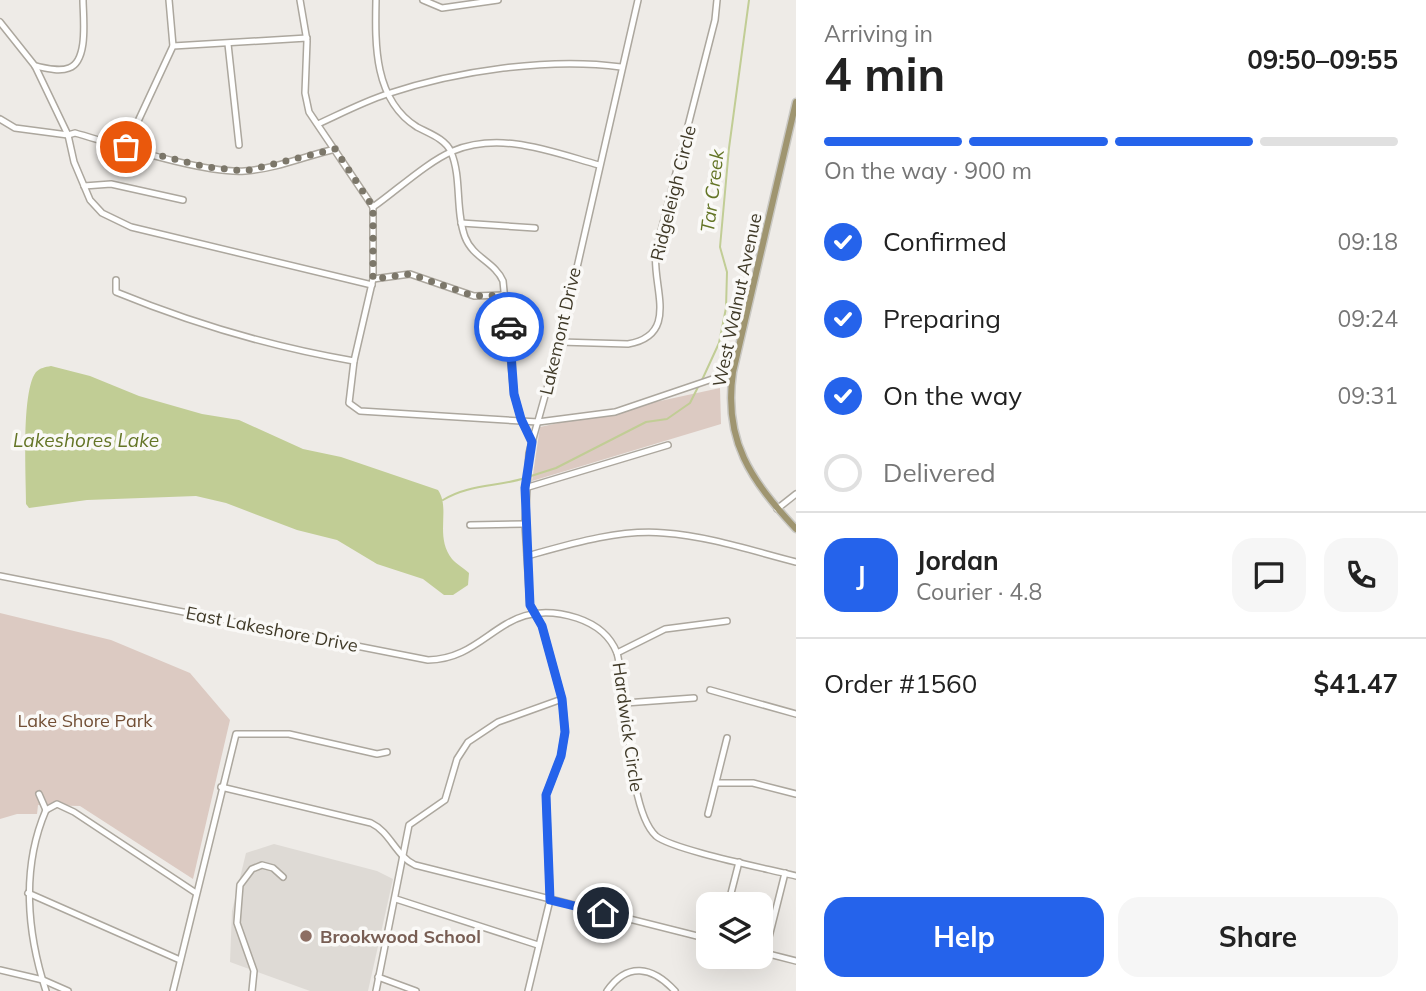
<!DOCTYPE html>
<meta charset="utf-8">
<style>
body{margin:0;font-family:Mulish,sans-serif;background:#f6f6f6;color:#222;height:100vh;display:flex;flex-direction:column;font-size:26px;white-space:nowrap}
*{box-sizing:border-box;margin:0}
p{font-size:23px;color:#767676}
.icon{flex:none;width:38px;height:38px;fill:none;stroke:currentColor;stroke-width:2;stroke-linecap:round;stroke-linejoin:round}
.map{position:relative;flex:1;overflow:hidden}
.side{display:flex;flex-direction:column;background:#fff;width:630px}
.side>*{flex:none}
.buttons{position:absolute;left:696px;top:892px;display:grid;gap:14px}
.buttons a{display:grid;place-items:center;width:77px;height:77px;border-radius:14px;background:#fff;box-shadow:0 7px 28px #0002;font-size:35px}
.pin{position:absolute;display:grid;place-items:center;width:60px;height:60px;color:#fff;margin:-30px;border:4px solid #fff;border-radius:50%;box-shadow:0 2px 7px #0007}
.courier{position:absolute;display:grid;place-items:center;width:70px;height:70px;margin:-35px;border:5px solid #2563eb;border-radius:50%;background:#fff;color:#222;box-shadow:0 2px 9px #0007}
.overview em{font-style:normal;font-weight:700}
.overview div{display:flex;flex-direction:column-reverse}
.overview{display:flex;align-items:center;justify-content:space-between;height:119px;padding:0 28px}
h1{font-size:46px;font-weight:700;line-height:52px}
.bar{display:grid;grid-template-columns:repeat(4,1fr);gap:10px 7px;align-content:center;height:84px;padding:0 28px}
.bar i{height:9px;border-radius:5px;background:#e0e0e0}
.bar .current{background:#2563eb}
.bar p{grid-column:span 4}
.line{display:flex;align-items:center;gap:18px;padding:0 28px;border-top:2px solid #e0e0e0}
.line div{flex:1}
.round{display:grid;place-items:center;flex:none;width:74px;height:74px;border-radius:21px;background:#f6f6f6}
ol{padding:0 28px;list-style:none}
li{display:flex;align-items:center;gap:21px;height:77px}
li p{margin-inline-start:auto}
li .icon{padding:7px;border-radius:50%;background:#2563eb;color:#fff;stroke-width:4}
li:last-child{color:#767676}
li i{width:38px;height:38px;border:4px solid #e0e0e0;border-radius:50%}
.cta{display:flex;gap:14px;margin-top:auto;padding:14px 28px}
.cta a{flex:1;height:80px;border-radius:21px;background:#2563eb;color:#fff;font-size:28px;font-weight:700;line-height:80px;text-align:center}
.cta a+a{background:#f6f6f6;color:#222}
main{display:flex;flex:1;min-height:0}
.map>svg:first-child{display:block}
</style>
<main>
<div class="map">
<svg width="796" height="991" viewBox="0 0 796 991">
<rect width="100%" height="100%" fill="#eeebe7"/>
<path fill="#dedad5" d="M274 844 377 871 393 879 368 991H310L230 962 232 911 246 853Z"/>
<g fill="#dccac2">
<path d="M720 388 721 424 532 481 540 427Z"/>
<path d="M0 613 111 640 190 673 230 720 193 879 80 806 38 805 37 814H17L0 819Z"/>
</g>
<path fill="#c1cd95" d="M51 366 90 376 139 396 202 414 239 420 303 449 341 457 438 490C451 509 434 536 452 559 456 564 464 568 469 573L468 585 453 595H444L423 579 377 564 337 540 297 530 226 503 196 496 87 500 29 508 26 504C26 478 21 391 36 372 40 368 45 367 51 366Z"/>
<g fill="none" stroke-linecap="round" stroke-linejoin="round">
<g stroke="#c1cd95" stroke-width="2">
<path d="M702 380 719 343 726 308 727 272 720 247 729 148 749 0"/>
<path d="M531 476 556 468 646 422 667 419 690 403 699 385"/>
<path d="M443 500C469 484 497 487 525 478"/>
</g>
<g stroke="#aca79e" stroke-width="8">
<g id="minor">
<path d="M169 0 173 46"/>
<path d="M300 0 307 41 305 93 309 112 373 207"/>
<path d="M376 0C375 45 374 100 417 127 428 133 446 139 451 152 462 178 455 210 465 237 473 258 495 262 503 281L514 394 521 419 532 440"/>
<path d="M423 0 442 8 498 0"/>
<path d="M0 22 35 66 68 135 74 162 90 200 102 213 131 227 372 285"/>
<path d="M228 44 239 145"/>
<path d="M35 66C45 68 59 72 69 68 89 61 83 16 83 0"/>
<path d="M0 119 15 128 68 135 75 133C117 145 205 174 245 171 275 169 306 156 335 149"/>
<path d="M318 124C340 114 363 102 387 94 456 71 549 57 621 67"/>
<path d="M126 147 173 46 307 38"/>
<path d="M599 165C552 152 501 131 453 151 427 162 396 191 373 207V279L354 361 349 403 360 411 538 422 615 412 733 372"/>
<path d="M84 186 111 184 183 200"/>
<path d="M461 223 535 228"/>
<path d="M373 279 410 274 474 296 504 295"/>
<path d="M116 280V292C194 324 272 347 354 361"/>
<path d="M560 342 628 344C681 335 651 285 656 251L715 20 717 0"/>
<path d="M525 488 668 445"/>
<path d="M777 509 796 494"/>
<path d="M470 525 525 524"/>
<path d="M527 556C570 544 619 529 664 533 708 536 753 551 796 562"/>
<path d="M0 576 428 660C490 659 501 594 577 618 595 624 610 635 617 653 628 694 627 810 656 836 673 850 769 869 796 876"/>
<path d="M617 653 665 629 727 621"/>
<path d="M710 690 796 714"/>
<path d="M625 703 694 698"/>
<path d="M717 783H753L796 794"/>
<path d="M221 787 371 823C390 832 396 856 415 865L709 939"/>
<path d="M39 794 46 810"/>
<path d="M46 810C21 868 27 933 46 991"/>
<path d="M46 810 57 804 74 812 196 893"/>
<path d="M708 814 727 738"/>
<path d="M28 893 180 960"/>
<path d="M396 899 538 945"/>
<path d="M728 905 739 862"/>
<path d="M761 952 796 961"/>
<path d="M765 953 785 873"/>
<path d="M0 970 43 980 68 991"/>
<path d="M378 977 416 991"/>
<path d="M173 991 236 734H289L377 754 387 752"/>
<path d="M252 991 254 971 237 923 240 885 252 869 262 865 273 868 283 877"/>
<path d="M376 991 409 825 445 800 457 759 468 742 498 722 562 699"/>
<path d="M528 991 550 900 546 795 561 756 565 732 562 699 542 626 530 605 525 524 529 453 560 342 638 0"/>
<path d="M607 991C627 962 652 966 675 991"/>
</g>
</g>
<g stroke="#c9c8c3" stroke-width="9">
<path id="major" d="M796 102 733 372C723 441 751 480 796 529"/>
</g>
<use href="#minor" stroke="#fff" stroke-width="5"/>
<use href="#major" stroke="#9f9570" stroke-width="6"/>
</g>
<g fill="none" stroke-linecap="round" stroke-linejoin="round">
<path stroke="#7c776a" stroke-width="7" stroke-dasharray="0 12.6" d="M126 147 206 167 245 171 335 149 373 207V279L410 274 474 296 504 295 509 327"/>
<path stroke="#2563eb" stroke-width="9" d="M509 327 514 394 521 419 532 442 525 488 530 605 542 626 562 699 565 732 561 756 546 795 550 900 603 913"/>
</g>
<circle fill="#8d6e63" stroke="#faf9f7" stroke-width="2.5" cx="306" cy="936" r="7"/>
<g text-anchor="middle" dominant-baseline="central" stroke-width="7" stroke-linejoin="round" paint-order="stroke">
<g font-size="18" fill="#3f3927" stroke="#faf9f7">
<text transform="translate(673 193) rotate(-76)">Ridgeleigh Circle</text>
<text transform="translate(737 300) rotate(-78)">West Walnut Avenue</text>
<text transform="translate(560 331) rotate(-77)">Lakemont Drive</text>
<text transform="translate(272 629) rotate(11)">East Lakeshore Drive</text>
<text transform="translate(628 727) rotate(82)">Hardwick Circle</text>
</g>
<g font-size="18" fill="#724f35" stroke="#faf9f7">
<text x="85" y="720">Lake Shore Park</text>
</g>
<g font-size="18" font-weight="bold" fill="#785e54" stroke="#faf9f7" text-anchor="start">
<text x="320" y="936">Brookwood School</text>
</g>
<g font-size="19" font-style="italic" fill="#647526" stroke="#faf9f7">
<text transform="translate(712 191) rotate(-83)">Tar Creek</text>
<text x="86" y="440">Lakeshores Lake</text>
</g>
</g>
</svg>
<div class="buttons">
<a><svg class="icon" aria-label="layers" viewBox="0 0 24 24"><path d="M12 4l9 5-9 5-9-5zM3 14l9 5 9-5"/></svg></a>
</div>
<div class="pin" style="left:126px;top:147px;background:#ea580c"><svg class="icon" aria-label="bag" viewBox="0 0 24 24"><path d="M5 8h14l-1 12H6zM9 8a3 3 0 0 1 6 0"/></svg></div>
<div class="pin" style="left:603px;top:913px;background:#1f2937"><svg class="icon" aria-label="home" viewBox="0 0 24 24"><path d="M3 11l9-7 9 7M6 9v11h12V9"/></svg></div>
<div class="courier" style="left:509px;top:327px"><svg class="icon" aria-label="car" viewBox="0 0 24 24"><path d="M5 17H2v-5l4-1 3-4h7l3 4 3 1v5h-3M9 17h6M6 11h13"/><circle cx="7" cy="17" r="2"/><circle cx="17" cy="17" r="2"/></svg></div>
</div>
<section class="side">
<div class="overview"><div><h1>4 min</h1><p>Arriving in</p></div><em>09:50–09:55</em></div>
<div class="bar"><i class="current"></i><i class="current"></i><i class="current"></i><i></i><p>On the way · 900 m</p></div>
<ol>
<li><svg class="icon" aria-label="check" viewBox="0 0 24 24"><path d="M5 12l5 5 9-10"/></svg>Confirmed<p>09:18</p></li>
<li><svg class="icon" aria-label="check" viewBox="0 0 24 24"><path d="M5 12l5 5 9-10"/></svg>Preparing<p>09:24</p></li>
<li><svg class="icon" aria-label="check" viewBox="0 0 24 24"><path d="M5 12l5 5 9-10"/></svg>On the way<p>09:31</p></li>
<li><i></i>Delivered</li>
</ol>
<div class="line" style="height:126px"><b class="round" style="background:#2563eb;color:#fff">J</b><div><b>Jordan</b><p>Courier · 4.8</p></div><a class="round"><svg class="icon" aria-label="chat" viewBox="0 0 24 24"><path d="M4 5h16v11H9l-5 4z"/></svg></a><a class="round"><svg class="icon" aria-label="phone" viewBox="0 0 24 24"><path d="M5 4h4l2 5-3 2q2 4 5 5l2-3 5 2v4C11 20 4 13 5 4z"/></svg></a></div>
<div class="line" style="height:91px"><div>Order #1560</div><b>$41.47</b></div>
<div class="cta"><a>Help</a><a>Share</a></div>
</section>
</main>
